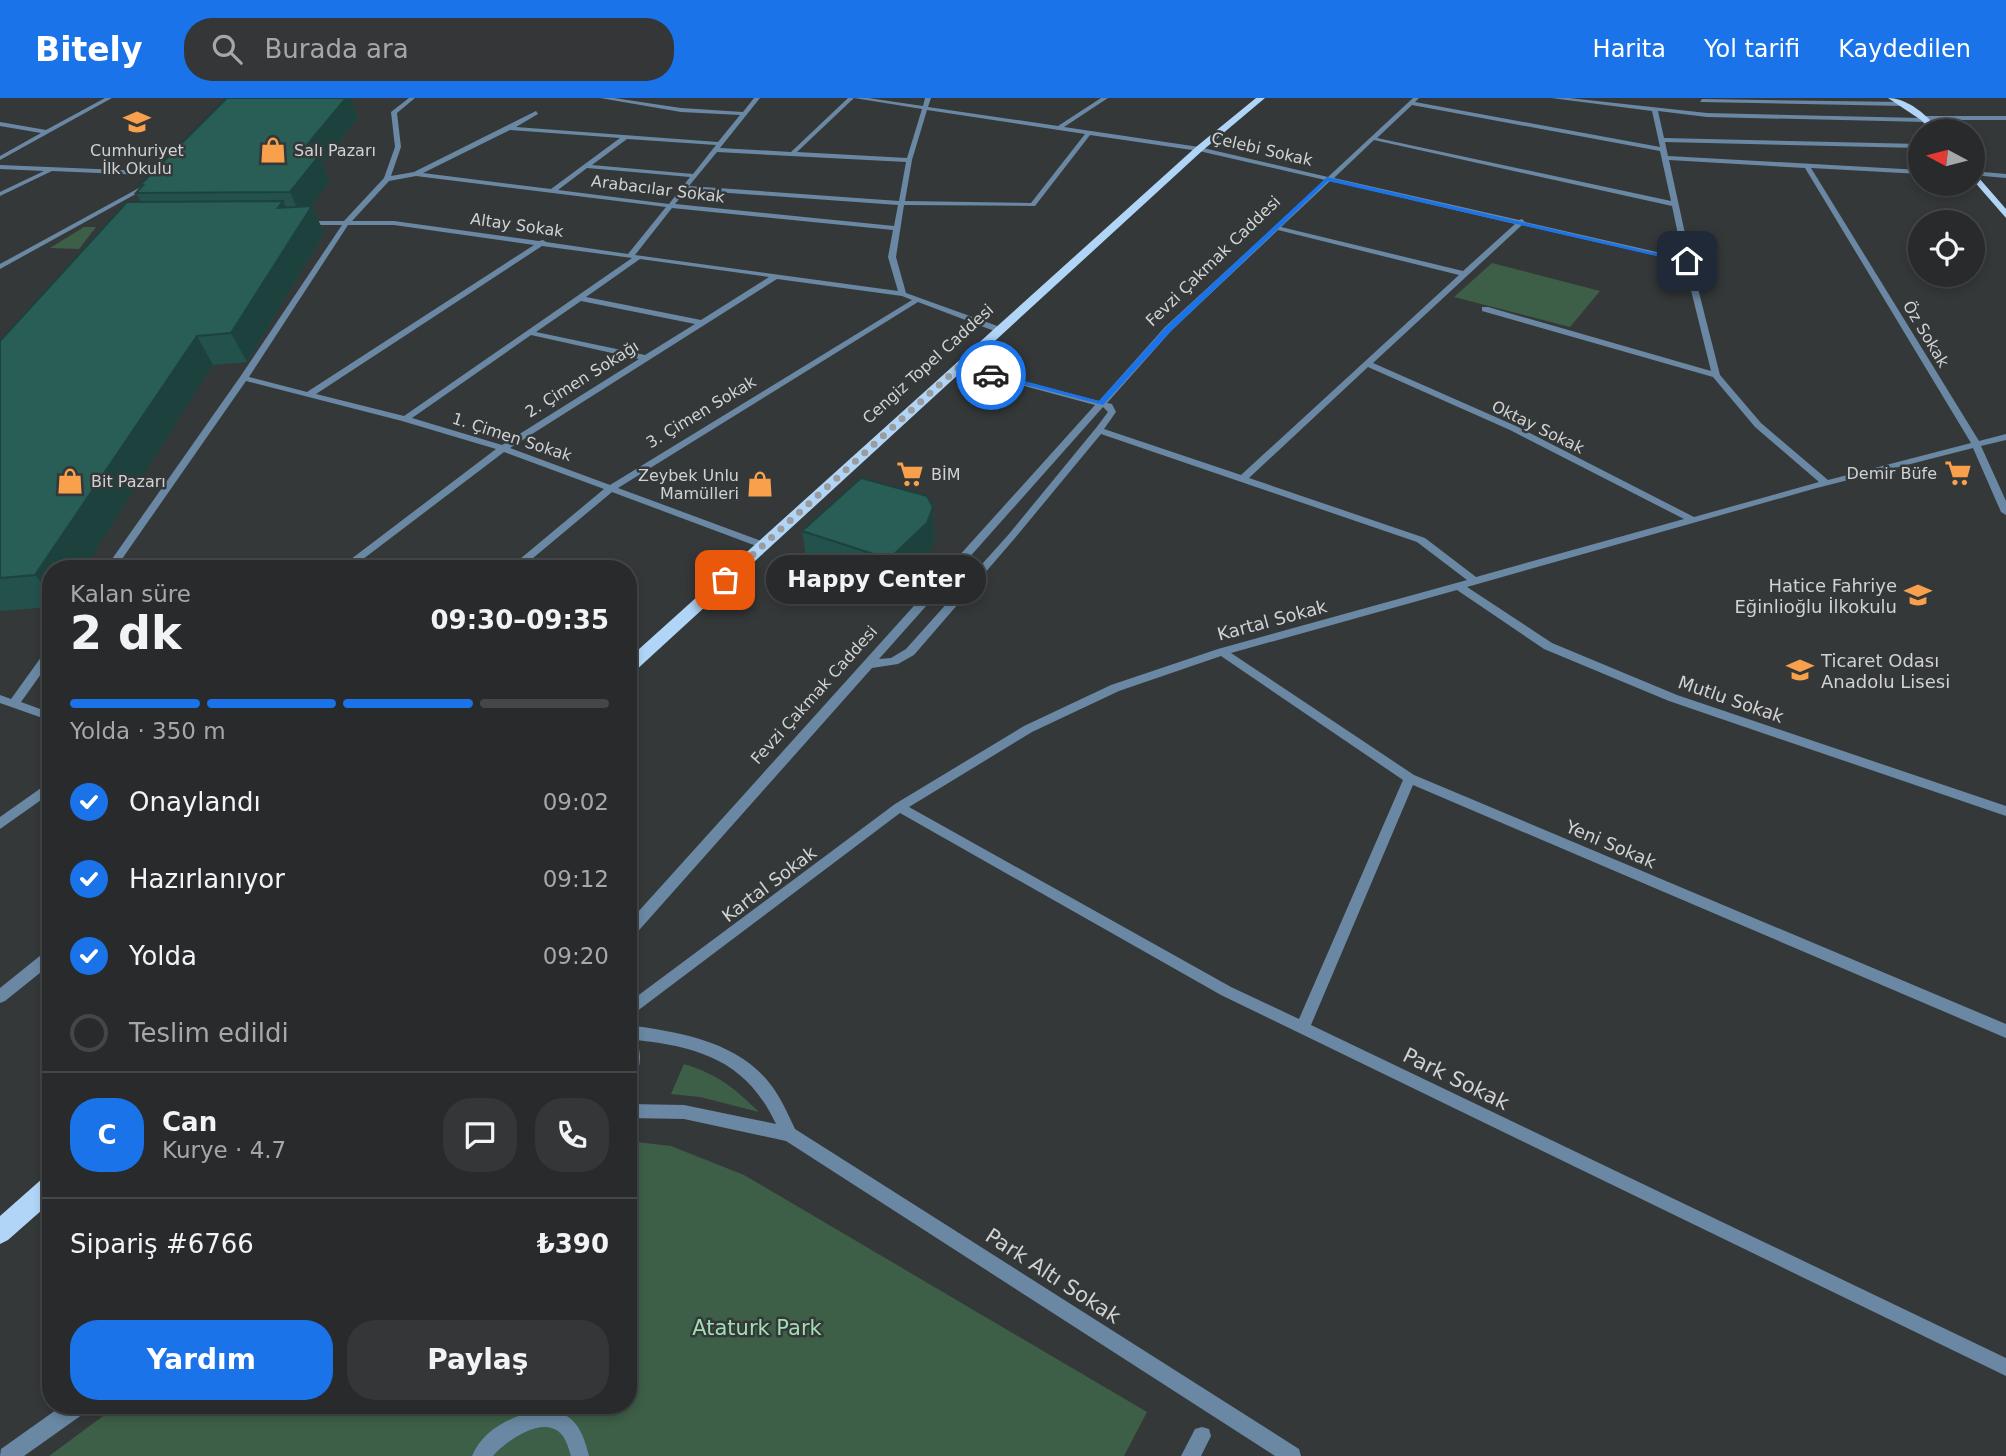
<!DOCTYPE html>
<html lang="tr">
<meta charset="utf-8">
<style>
body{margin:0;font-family:"DejaVu Sans",sans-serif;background:#343637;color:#f1f3f6;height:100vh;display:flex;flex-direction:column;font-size:26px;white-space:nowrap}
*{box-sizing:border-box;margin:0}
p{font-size:23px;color:#a5a7a9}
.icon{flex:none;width:38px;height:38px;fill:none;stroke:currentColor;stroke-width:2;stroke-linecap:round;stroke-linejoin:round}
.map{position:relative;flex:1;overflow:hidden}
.details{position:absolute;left:42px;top:462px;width:595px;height:854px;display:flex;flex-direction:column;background:#282a2b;border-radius:28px;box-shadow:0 4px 10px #0003,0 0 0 2px #444647}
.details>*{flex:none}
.needle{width:46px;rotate:277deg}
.fabs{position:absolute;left:1908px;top:21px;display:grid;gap:14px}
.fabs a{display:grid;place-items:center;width:77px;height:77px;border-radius:50%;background:#282a2b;box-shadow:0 4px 10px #0003,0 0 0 2px #444647;font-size:35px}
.pin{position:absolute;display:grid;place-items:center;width:60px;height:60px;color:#fff;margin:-30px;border-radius:14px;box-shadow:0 4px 10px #0006}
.courier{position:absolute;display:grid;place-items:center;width:70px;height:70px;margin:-35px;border:5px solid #1a73e8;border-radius:50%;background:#fff;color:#222;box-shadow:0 2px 9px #0007}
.bubble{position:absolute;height:49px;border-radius:24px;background:#282a2b;box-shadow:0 4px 10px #0003,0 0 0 2px #444647;font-size:23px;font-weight:800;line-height:49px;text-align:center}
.summary em{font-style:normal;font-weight:800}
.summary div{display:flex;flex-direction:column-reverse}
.summary{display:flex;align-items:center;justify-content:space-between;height:119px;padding:0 28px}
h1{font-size:46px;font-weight:800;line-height:52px}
.bar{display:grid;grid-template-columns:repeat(4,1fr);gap:10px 7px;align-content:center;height:84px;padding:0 28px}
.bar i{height:9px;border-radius:5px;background:#444647}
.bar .on{background:#1a73e8}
.bar p{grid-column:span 4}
.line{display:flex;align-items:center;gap:18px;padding:0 28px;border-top:2px solid #444647}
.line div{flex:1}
.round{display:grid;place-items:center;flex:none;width:74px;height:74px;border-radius:28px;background:#343637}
ol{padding:0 28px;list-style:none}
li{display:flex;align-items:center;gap:21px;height:77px}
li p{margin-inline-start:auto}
li .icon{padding:7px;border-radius:50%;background:#1a73e8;color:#fff;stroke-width:4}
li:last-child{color:#a5a7a9}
li i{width:38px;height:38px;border:4px solid #444647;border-radius:50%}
.primary-button{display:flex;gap:14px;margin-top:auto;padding:14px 28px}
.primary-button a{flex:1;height:80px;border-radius:28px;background:#1a73e8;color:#fff;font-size:28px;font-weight:800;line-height:80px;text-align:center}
.primary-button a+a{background:#343637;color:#f1f3f6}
header{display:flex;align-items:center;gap:42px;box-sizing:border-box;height:98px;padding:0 35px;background:#1a73e8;color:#fff}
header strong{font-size:33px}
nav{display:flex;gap:38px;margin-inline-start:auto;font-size:24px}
.search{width:490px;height:63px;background:#343637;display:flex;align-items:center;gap:18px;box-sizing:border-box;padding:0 24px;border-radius:28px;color:#a5a7a9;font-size:26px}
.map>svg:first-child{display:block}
</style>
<header>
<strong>Bitely</strong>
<div class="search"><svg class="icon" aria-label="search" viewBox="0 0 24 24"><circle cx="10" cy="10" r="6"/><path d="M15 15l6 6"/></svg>Burada ara</div>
<nav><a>Harita</a><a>Yol tarifi</a><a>Kaydedilen</a></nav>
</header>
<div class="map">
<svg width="2006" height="1358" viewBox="0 0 2006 1358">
<rect width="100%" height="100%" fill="#353839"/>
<g fill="#3d5e47">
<path d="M84 129H96L79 151 50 150Z"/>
<path d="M1492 165 1600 193 1570 229 1454 199Z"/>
<path d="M684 966C719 977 733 989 759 1014L700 999 671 996Z"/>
<path d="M628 1043 671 1048 744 1077 1147 1314 1124 1358H49L118 1307H628Z"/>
</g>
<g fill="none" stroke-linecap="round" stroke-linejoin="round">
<g fill="#6a88a3" fill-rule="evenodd">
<path d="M105 0H112L0 62V58L41 35 0 28V24L46 32Z"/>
<path d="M409 0H415L397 15 401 49 391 78 414 74 536 13 538 16 516 29 718 44 740 17 681 14 600 0H614L681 10 743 14 754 0H760L720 50 791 54 848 0H854L797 54 907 60 922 11 854 0H868L923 8 925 0H931L928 9 1058 28 1101 0H1108L1064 29 1199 49 1328 79 1413 0H1419L1415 4 1660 49 1652 13 1551 0H1569L1707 15 1921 20 1924 18H2006V22H1929L1926 24 1707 19 1658 13 1664 40 1920 46V50L1665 44 1668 58 1920 72V76L1811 70 1979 343 2006 336V342L1981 348 2006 403V417L2001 414 1973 350 1813 391 1467 489 1552 545 1677 597 2006 708V718L1669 603 1544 551 1457 492 1231 555 1414 677 2006 926V940L1413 687 1311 927 2006 1260V1278L1221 897 900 715 628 920V905L895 706 1024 628 1111 587 1218 551 1467 482 1417 444 1101 336 1015 440 914 557 898 566 872 570 633 839 628 841V825L1095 307 957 270V266L1099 303 1165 229 1325 82 1199 53 1090 37 1035 108 904 107 896 159 906 195 1003 230V234H997L918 204 618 390 767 445V449H759L612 394 520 471H508L604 391 504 354 350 471H338L496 351 402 323 246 283 115 471H105L240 279 342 127H302L299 125 302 123H344L384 80 395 49 391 14ZM1412 7 1660 53 1671 103 1377 40ZM927 12 1085 36 1031 105 905 103 912 62ZM510 32 620 40 551 91 423 75ZM627 41 716 47 693 76 592 67ZM1374 42 1672 108 1683 160 1525 124 1522 121 1519 122 1334 80ZM717 54 906 64 899 103 689 88ZM1669 62 1805 70 1971 345 1828 382 1761 325 1720 277 1691 163ZM587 70 690 79 669 106 558 92ZM416 78 666 109 628 156 546 144 543 142 539 143 394 123H352L389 83ZM1330 83 1515 126 1463 173 1281 129ZM687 92 898 107 894 128 675 106ZM672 110 893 132 888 159 898 193 635 157ZM348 127H394L534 147 307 294 249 279ZM1522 127 1684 164 1711 273 1488 209H1482V213L1713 279 1755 329 1819 384 1694 419 1516 328 1373 265ZM1278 132 1459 177 1241 377 1104 331 1116 314 1112 306 1107 305 1171 233ZM542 148 632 160 404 318 316 296ZM640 161 769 179 701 222 586 199ZM777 181 902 198 912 202 610 387 510 350ZM581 203 695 226 645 257 536 234ZM531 237 639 261 502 347 412 320ZM1368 269 1510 332 1684 421 1476 479 1425 440 1249 380ZM1103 309 1108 314 1096 330 1009 436 906 551 891 560 879 561ZM1221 558 1403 682 1299 921 1231 889 909 709 1032 634 1119 593Z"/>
<path d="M1702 1 1903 4 1906 6 1903 8 1700 4Z"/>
<path d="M0 67 168 74 171 76 168 78 52 73 0 98V94L44 73 0 71Z"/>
<path d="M1972 73 2006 76V80L1972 77Z"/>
<path d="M150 84 153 86 152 87 0 171V166Z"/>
<path d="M51 550V562L21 604 51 615V623L0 605V597L11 601 47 551Z"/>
<path d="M51 683V695L0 731V719Z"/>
<path d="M51 851V866L5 903 0 905V890L46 853Z"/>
<path d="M628 927C679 934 738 943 771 987 781 1000 788 1016 795 1031L1299 1351 1301 1358H1275L786 1043 684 1021 628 1020V1006L684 1007 776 1026C747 964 701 949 636 942 643 957 640 971 633 986L628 988Z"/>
<path d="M63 1307H88L86 1314 24 1358H0L1 1351Z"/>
<path d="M537 1312C572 1312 581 1326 589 1358H571C568 1349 566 1339 558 1333 539 1319 505 1344 493 1358H472C483 1331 511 1319 537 1312Z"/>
<path d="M1202 1329 1209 1331 1211 1338 1201 1358H1181L1195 1331Z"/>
</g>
<g fill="#b0d5f6" fill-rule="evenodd">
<path d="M1256 0H1265L1202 53 634 574 628 575V561L1196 49Z"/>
<path d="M1888 0C1908 0 1928 18 1940 33H1932L1921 22Z"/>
<path d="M1972 72 2006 111V120L1972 81Z"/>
<path d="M51 1077V1104L8 1142 0 1146V1118L43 1080Z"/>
</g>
</g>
<g fill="#23514b">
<path d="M352 3 358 20 322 66 329 84 311 108H312L324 135 247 264 213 267 51 471V509L0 513V243L141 104 136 95 141 89 140 87Z"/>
<path d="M933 409 935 440 929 456 892 492 807 464 802 433Z"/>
</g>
<g fill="#1d423d">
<path d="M330 0H354L352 3 358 20 322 66 329 84 302 121 290 94 297 59Z"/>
<path d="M283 103 295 130 278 110Z"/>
<path d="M312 108 324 135 247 264 231 235Z"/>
<path d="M197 238 213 267 84 471H51V497L35 477Z"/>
<path d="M933 409 935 440 929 456 892 492 889 461Z"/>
</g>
<g fill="#295e57" stroke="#1d423d" stroke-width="2">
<path d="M227 0H346L297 59 319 58 290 94 136 95 143 87H140Z"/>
<path d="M283 103 278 110 312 108 231 235 197 238 35 477 0 480V243L127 104Z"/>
<path d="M861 380 927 398 933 409 927 425 889 461 802 433Z"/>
</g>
<path fill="#1a73e8" d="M1327 79 1690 163 1687 165 1328 83 1171 233 1103 307 987 277 991 274 1099 303 1166 229Z"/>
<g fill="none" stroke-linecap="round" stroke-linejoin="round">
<path stroke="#9a9c9d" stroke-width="7" stroke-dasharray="0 12.6" d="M725 482 960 268 991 277"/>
</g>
<defs>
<g id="school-bare" transform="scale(2.1)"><path d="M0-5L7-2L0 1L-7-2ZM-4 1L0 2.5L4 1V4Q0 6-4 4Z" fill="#f9a04d" stroke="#353839" stroke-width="2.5" paint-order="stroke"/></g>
<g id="shop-bare" transform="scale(2.1)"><path d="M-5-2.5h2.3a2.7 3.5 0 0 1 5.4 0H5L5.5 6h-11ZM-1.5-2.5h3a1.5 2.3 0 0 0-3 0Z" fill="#f9a04d" stroke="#353839" stroke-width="2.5" paint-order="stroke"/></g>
<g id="supermarket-bare" transform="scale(2.1)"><path d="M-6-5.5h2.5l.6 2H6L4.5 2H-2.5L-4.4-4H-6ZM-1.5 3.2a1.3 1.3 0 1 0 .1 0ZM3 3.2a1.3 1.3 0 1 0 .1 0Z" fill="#f9a04d" stroke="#353839" stroke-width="2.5" paint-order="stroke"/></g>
</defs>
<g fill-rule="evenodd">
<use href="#school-bare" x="137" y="24"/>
<use href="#shop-bare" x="273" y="52"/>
<use href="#supermarket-bare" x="1958" y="375"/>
<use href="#supermarket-bare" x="910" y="376"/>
<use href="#shop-bare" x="70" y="383"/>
<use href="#shop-bare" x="760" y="386"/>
<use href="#school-bare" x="1918" y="497"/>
<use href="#school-bare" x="1800" y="572"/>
</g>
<g text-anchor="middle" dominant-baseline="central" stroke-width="5" stroke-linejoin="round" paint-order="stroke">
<g font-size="16" fill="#d0d2d3" stroke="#353839">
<text transform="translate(1262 51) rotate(13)">Çelebi Sokak</text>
<text transform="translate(658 91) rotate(7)">Arabacılar Sokak</text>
<text transform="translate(517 127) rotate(8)">Altay Sokak</text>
<text transform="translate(1213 163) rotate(-44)">Fevzi Çakmak Caddesi</text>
<text transform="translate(1926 236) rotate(59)">Öz Sokak</text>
<text transform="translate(928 266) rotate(-42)">Cengiz Topel Caddesi</text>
<text transform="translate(582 281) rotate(-32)">2. Çimen Sokağı</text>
<text transform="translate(701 314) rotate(-31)">3. Çimen Sokak</text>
<text transform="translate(1538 329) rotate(26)">Oktay Sokak</text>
<text transform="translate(512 339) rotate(18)">1. Çimen Sokak</text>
<text transform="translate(814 597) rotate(-48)">Fevzi Çakmak Caddesi</text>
</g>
<g font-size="16" fill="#d0d2d3" stroke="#353839" text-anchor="start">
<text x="137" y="52" text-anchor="middle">Cumhuriyet<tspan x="137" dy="18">İlk Okulu</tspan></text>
<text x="294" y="52">Salı Pazarı</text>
<text x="1937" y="375" text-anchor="end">Demir Büfe</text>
<text x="931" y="376">BİM</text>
<text x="739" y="377" text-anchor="end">Zeybek Unlu<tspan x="739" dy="18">Mamülleri</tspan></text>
<text x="91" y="383">Bit Pazarı</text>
</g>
<g font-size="18" fill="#d0d2d3" stroke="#353839" text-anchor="end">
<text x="1897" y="487">Hatice Fahriye<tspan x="1897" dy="21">Eğinlioğlu İlkokulu</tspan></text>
<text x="1821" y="562" text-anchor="start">Ticaret Odası<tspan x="1821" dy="21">Anadolu Lisesi</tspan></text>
</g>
<g font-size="18" fill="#d0d2d3" stroke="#353839">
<text transform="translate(1272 522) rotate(-15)">Kartal Sokak</text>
<text transform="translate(1731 601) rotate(19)">Mutlu Sokak</text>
<text transform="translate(1611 746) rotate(23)">Yeni Sokak</text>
<text transform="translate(769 786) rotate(-37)">Kartal Sokak</text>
</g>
<g font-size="21" fill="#d0d2d3" stroke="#353839">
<text transform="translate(1456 981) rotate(26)">Park Sokak</text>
<text transform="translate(1053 1178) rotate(33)">Park Altı Sokak</text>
</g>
<g font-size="21" fill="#a1deb2" stroke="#353839">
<text x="757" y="1230">Ataturk Park</text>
</g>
</g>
</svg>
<div class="fabs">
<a><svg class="needle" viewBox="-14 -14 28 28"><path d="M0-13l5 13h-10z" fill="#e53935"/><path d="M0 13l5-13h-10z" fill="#a5a7a9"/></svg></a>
<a><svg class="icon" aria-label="locate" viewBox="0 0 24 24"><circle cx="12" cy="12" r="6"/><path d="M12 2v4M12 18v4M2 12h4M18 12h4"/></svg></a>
</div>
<div class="pin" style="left:725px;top:482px;background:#ea580c"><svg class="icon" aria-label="bag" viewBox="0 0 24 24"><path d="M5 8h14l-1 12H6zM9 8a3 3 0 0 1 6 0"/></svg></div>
<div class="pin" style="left:1687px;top:163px;background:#1f2937"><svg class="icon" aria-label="home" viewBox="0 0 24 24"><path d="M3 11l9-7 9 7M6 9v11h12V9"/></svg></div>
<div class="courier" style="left:991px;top:277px"><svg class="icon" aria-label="car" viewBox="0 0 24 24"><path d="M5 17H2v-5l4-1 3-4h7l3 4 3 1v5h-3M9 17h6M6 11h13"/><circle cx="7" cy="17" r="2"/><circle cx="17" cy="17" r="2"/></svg></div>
<div class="bubble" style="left:766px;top:457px;width:220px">Happy Center</div>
<section class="details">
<div class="summary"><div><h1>2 dk</h1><p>Kalan süre</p></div><em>09:30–09:35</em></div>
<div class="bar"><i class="on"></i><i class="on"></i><i class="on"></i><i></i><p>Yolda · 350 m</p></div>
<ol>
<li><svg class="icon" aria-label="check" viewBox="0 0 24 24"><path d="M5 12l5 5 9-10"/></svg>Onaylandı<p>09:02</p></li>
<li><svg class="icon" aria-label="check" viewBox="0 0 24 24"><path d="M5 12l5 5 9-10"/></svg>Hazırlanıyor<p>09:12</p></li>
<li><svg class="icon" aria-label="check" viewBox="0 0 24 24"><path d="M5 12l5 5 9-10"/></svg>Yolda<p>09:20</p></li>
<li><i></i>Teslim edildi</li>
</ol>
<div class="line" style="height:126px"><b class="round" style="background:#1a73e8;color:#fff">C</b><div><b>Can</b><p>Kurye · 4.7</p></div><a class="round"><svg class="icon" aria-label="chat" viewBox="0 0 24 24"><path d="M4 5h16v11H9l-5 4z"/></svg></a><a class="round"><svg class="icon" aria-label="phone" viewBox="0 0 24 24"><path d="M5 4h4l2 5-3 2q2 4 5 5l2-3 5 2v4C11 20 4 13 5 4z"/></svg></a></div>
<div class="line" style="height:91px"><div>Sipariş #6766</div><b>₺390</b></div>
<div class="primary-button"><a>Yardım</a><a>Paylaş</a></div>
</section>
</div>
